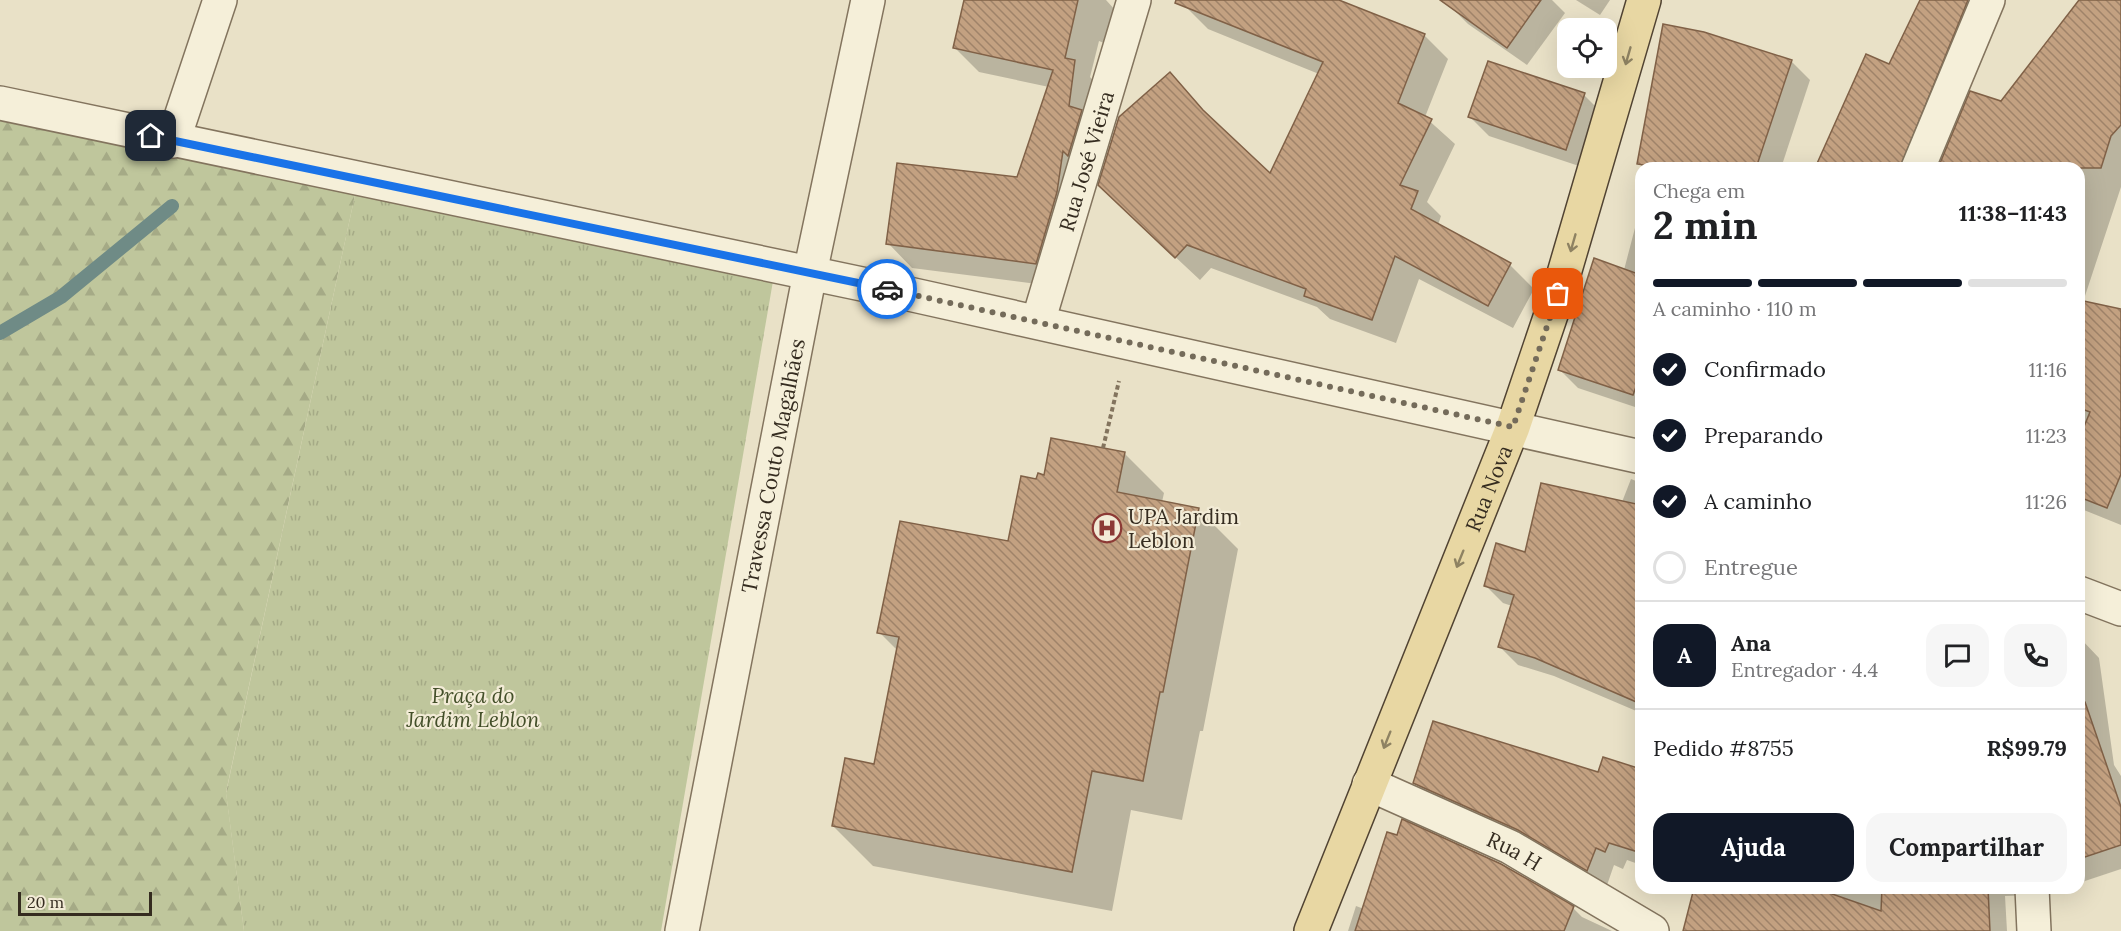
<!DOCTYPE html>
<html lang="pt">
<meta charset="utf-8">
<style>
body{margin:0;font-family:Lora,serif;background:#f6f6f6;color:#202124;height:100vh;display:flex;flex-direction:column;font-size:22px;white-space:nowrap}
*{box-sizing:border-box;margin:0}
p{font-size:20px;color:#757577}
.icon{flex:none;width:33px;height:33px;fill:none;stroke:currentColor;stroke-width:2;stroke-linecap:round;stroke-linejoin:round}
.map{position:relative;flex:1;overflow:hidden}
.details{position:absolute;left:1635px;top:162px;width:450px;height:732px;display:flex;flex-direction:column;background:#fff;border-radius:18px;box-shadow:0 6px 24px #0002}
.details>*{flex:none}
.buttons{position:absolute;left:1557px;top:18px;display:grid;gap:12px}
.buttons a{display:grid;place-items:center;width:60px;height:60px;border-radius:12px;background:#fff;box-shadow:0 6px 24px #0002;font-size:30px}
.scale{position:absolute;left:18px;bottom:15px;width:134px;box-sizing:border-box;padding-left:6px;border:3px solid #352c20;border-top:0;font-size:16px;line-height:21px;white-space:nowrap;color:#352c20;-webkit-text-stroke:4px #f2ebd6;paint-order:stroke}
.pin{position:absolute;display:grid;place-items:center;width:51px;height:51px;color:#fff;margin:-26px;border-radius:12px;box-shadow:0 3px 9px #0006}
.courier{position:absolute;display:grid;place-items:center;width:60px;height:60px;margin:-30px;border:4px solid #1a73e8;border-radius:50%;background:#fff;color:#222;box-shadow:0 2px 8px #0007}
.head em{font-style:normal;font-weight:800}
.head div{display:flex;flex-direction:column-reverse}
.head{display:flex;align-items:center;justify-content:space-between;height:102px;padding:0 18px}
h1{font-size:39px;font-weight:800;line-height:45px}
.bar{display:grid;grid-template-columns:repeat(4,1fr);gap:9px 6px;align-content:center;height:72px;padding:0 18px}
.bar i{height:8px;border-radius:4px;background:#e0e0e0}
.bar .selected{background:#111827}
.bar p{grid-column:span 4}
.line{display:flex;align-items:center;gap:15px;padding:0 18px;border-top:2px solid #e0e0e0}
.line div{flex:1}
.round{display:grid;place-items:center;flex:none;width:63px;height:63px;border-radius:18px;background:#f6f6f6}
ol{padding:0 18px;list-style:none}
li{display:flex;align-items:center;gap:18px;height:66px}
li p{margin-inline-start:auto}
li .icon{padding:6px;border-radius:50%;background:#111827;color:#fff;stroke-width:4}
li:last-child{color:#757577}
li i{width:33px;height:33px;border:3px solid #e0e0e0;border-radius:50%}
.cta{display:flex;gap:12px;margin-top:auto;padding:12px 18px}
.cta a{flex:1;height:69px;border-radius:18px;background:#111827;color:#fff;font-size:24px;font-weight:800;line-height:69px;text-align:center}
.cta a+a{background:#f6f6f6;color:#202124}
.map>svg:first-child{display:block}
</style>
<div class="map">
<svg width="2121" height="931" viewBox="0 0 2121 931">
<defs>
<pattern id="forest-firs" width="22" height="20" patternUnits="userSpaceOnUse" patternTransform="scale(1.5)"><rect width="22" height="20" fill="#bfc69c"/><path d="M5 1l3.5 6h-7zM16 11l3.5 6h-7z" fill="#a5aa86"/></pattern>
<pattern id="park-tufts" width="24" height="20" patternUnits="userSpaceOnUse" patternTransform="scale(1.5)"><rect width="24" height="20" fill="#bfc69c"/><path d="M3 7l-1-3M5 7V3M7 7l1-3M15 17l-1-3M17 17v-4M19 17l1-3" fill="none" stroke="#a5aa86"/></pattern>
<pattern id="building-back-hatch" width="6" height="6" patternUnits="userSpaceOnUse" patternTransform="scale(1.5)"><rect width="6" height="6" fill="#c3a181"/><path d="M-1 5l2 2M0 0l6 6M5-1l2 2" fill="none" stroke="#9f8369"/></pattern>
</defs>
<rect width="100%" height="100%" fill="#e9e1c7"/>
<path fill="url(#forest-firs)" d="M0 121 355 195 226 792 244 931H0Z"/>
<path fill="url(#park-tufts)" d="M355 195 773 281 661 931H244L226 793Z"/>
<g fill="#0003">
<path d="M965 0H1106L1116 11 1104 43 1099 41 1090 77 1098 86 1060 287 912 268 888 243 1018 179 1049 87 979 72 954 47Z"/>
<path d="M1186 0H1335L1424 35 1448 59 1425 117 1455 144 1427 202 1441 216 1438 225 1510 265 1534 289 1513 328 1419 279 1396 343 1330 319 1317 307 1211 268 1200 280 1124 209 1170 75 1218 126 1271 175 1319 74 1208 29 1184 5Z"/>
<path d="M1453 0H1552L1565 13 1527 65 1468 24 1449 5Z"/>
<path d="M1576 0H1610L1600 15Z"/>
<path d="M1922 0H1976L1924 168H1816L1890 66Z"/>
<path d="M2101 0H2113L2121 6V187L2083 302 2121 310V525L2079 508V168H1946L2001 103Z"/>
<path d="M1791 61 1810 80 1781 168H1644L1639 163Z"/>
<path d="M1584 95 1603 114 1585 168 1489 136 1470 117Z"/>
<path d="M1641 205V409L1578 388 1559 369 1624 270Z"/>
<path d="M1124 453 1164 493 1162 502 1198 509 1238 549 1203 731H1200L1182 820 1131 810 1112 911 873 866 833 826 875 765 898 651 879 632 1009 543 1037 481Z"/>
<path d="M1631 479 1641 483V713L1554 676 1518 665 1500 647 1512 606 1503 603 1485 585 1526 554 1622 502Z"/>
<path d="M2081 639 2099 658 2114 765 2121 776V869L2079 883Z"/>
<path d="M1641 771V865L1627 860 1623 869 1614 865 1606 888 1433 801 1415 783Z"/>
<path d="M1695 888H2047L2036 895 2005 896 2007 931H1706Z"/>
<path d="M1356 906 1364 909 1573 908 1582 917 1612 931H1348Z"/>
</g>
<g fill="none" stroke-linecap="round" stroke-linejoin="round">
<path stroke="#6f8b86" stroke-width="14" d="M0 333 61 297 172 206"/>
</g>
<g fill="url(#building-back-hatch)" stroke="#806147" stroke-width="1.5">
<path d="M964 0H1078L1065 58 1075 60 1069 106 1082 110 1068 156 1063 151 1057 192 1036 264 886 244 897 163 1017 177 1053 70 953 48Z"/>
<path d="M1176 0H1339L1425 34 1398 103 1432 119 1400 185 1418 191 1411 209 1511 263 1488 306 1395 256 1372 320 1304 296 1306 289 1187 245 1175 258 1098 185 1119 117 1170 72 1203 110 1270 173 1323 62 1175 3Z"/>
<path d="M1440 0H1541L1507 48Z"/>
<path d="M1920 0H1968L1900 168H1815L1866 54 1889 64Z"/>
<path d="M2079 0H2121V125L2111 136 2101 168H1938L1970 91 2001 101Z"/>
<path d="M1663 24 1704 32 1792 60 1756 168H1661L1637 164Z"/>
<path d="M1488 61 1585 93 1566 150 1468 117Z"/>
<path d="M1594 258 1641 275V373L1633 395 1558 370Z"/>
<path d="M2079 300 2121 309V474L2107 508 2079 497V439L2090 412 2079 408Z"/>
<path d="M1051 438 1125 452 1117 492 1199 508 1163 692H1160L1143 781 1092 771 1072 872 832 826 845 758 874 764 899 637 877 633 900 521 1008 541 1021 476 1036 479 1038 473 1044 475Z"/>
<path d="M1541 483 1641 505V704L1535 658 1498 647 1514 595 1484 586 1496 543 1525 552Z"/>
<path d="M2085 702 2121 807V845L2079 859V703Z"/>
<path d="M1433 721 1598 772 1603 757 1641 769V853L1609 843 1605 852 1596 848 1587 871 1518 830 1413 783Z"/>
<path d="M1402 819 1501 864 1574 906 1564 931H1355L1387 832 1397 835Z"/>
<path d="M1694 888H1815L1881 911 1882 888H1988L1990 931H1683Z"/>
</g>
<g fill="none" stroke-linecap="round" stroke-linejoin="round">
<g stroke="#83745e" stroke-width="36">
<g id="minor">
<path d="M0 103 900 292 1641 457"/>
<path d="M173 141 220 0"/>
<path d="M1918 168 1988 0"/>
<path id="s1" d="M1038 322 1134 0"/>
<path d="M2079 593 2121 609"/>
<path id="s2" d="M1369 784 1510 847 1652 931"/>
<path d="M2032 888 2034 931"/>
<path id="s3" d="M682 931 810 273 868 0"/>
</g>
</g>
<g stroke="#514332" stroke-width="36">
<g id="major">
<path id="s4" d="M1311 931 1513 427 1558 294 1644 0"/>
</g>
</g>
<path stroke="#83745e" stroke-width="4" stroke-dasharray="4.5 3" stroke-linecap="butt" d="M1103 448 1119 381"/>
<use href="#minor" stroke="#f5efd9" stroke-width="33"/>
<use href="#major" stroke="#e8d7a3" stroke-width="33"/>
</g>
<defs><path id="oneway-shaft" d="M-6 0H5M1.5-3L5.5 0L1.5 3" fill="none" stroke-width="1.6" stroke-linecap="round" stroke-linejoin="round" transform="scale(1.5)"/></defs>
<g stroke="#8e8262">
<use href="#oneway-shaft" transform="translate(1628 56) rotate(106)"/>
<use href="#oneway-shaft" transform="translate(1573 243) rotate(106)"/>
<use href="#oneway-shaft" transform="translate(1460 559) rotate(112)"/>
<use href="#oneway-shaft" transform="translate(1387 740) rotate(112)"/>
</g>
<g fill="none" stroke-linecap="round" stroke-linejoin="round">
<path stroke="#746b5a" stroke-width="6" stroke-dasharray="0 10.8" d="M887 289 1513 427 1558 294"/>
<path stroke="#1a73e8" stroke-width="8" d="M151 136 887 289"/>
</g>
<defs>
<g id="hospital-ring" transform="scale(1.5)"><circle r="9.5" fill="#f2ebd6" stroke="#8c3a35" stroke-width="1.5"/><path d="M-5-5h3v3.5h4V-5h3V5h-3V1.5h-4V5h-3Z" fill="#8c3a35"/></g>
</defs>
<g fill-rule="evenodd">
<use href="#hospital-ring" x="1107" y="528"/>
</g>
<g text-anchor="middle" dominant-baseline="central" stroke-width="4.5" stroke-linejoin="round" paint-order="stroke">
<g font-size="21" fill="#352c20" stroke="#f2ebd6">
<text stroke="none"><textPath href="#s1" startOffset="168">Rua José Vieira</textPath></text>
<text stroke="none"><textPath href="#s3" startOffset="474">Travessa Couto Magalhães</textPath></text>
<text stroke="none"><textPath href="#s4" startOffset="477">Rua Nova</textPath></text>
<text stroke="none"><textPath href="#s2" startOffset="160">Rua H</textPath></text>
</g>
<g font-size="21" fill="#352c20" stroke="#f2ebd6" text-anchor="start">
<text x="1128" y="516">UPA Jardim<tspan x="1128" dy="24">Leblon</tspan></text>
</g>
<g font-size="21" font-style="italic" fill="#434f29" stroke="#f2ebd6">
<text x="473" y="695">Praça do<tspan x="473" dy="24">Jardim Leblon</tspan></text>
</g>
</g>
</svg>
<div class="buttons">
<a><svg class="icon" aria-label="locate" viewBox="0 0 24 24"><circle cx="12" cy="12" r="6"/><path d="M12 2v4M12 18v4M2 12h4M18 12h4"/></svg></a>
</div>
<div class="scale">20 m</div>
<div class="pin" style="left:1558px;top:294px;background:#ea580c"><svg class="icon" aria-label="bag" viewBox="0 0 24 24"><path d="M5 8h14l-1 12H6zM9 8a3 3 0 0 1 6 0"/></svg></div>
<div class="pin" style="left:151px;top:136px;background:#1f2937"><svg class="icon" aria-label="home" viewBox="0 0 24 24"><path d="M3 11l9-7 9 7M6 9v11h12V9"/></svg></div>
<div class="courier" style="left:887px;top:289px"><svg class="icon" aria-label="car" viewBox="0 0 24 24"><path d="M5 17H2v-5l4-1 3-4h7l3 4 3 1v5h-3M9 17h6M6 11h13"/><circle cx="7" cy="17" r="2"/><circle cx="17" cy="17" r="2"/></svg></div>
<section class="details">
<div class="head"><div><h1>2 min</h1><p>Chega em</p></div><em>11:38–11:43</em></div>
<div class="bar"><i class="selected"></i><i class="selected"></i><i class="selected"></i><i></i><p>A caminho · 110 m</p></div>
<ol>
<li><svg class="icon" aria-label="check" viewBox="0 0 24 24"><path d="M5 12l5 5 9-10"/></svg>Confirmado<p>11:16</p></li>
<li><svg class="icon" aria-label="check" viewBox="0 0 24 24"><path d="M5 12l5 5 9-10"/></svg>Preparando<p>11:23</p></li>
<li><svg class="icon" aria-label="check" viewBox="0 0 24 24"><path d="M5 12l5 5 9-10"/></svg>A caminho<p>11:26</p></li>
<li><i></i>Entregue</li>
</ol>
<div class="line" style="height:108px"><b class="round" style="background:#111827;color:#fff">A</b><div><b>Ana</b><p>Entregador · 4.4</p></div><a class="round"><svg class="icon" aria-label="chat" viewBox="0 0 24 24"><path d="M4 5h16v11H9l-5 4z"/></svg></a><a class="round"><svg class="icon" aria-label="phone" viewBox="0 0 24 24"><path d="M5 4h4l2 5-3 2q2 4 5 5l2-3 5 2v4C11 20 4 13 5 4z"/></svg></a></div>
<div class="line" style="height:78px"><div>Pedido #8755</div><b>R$99.79</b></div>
<div class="cta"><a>Ajuda</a><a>Compartilhar</a></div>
</section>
</div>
